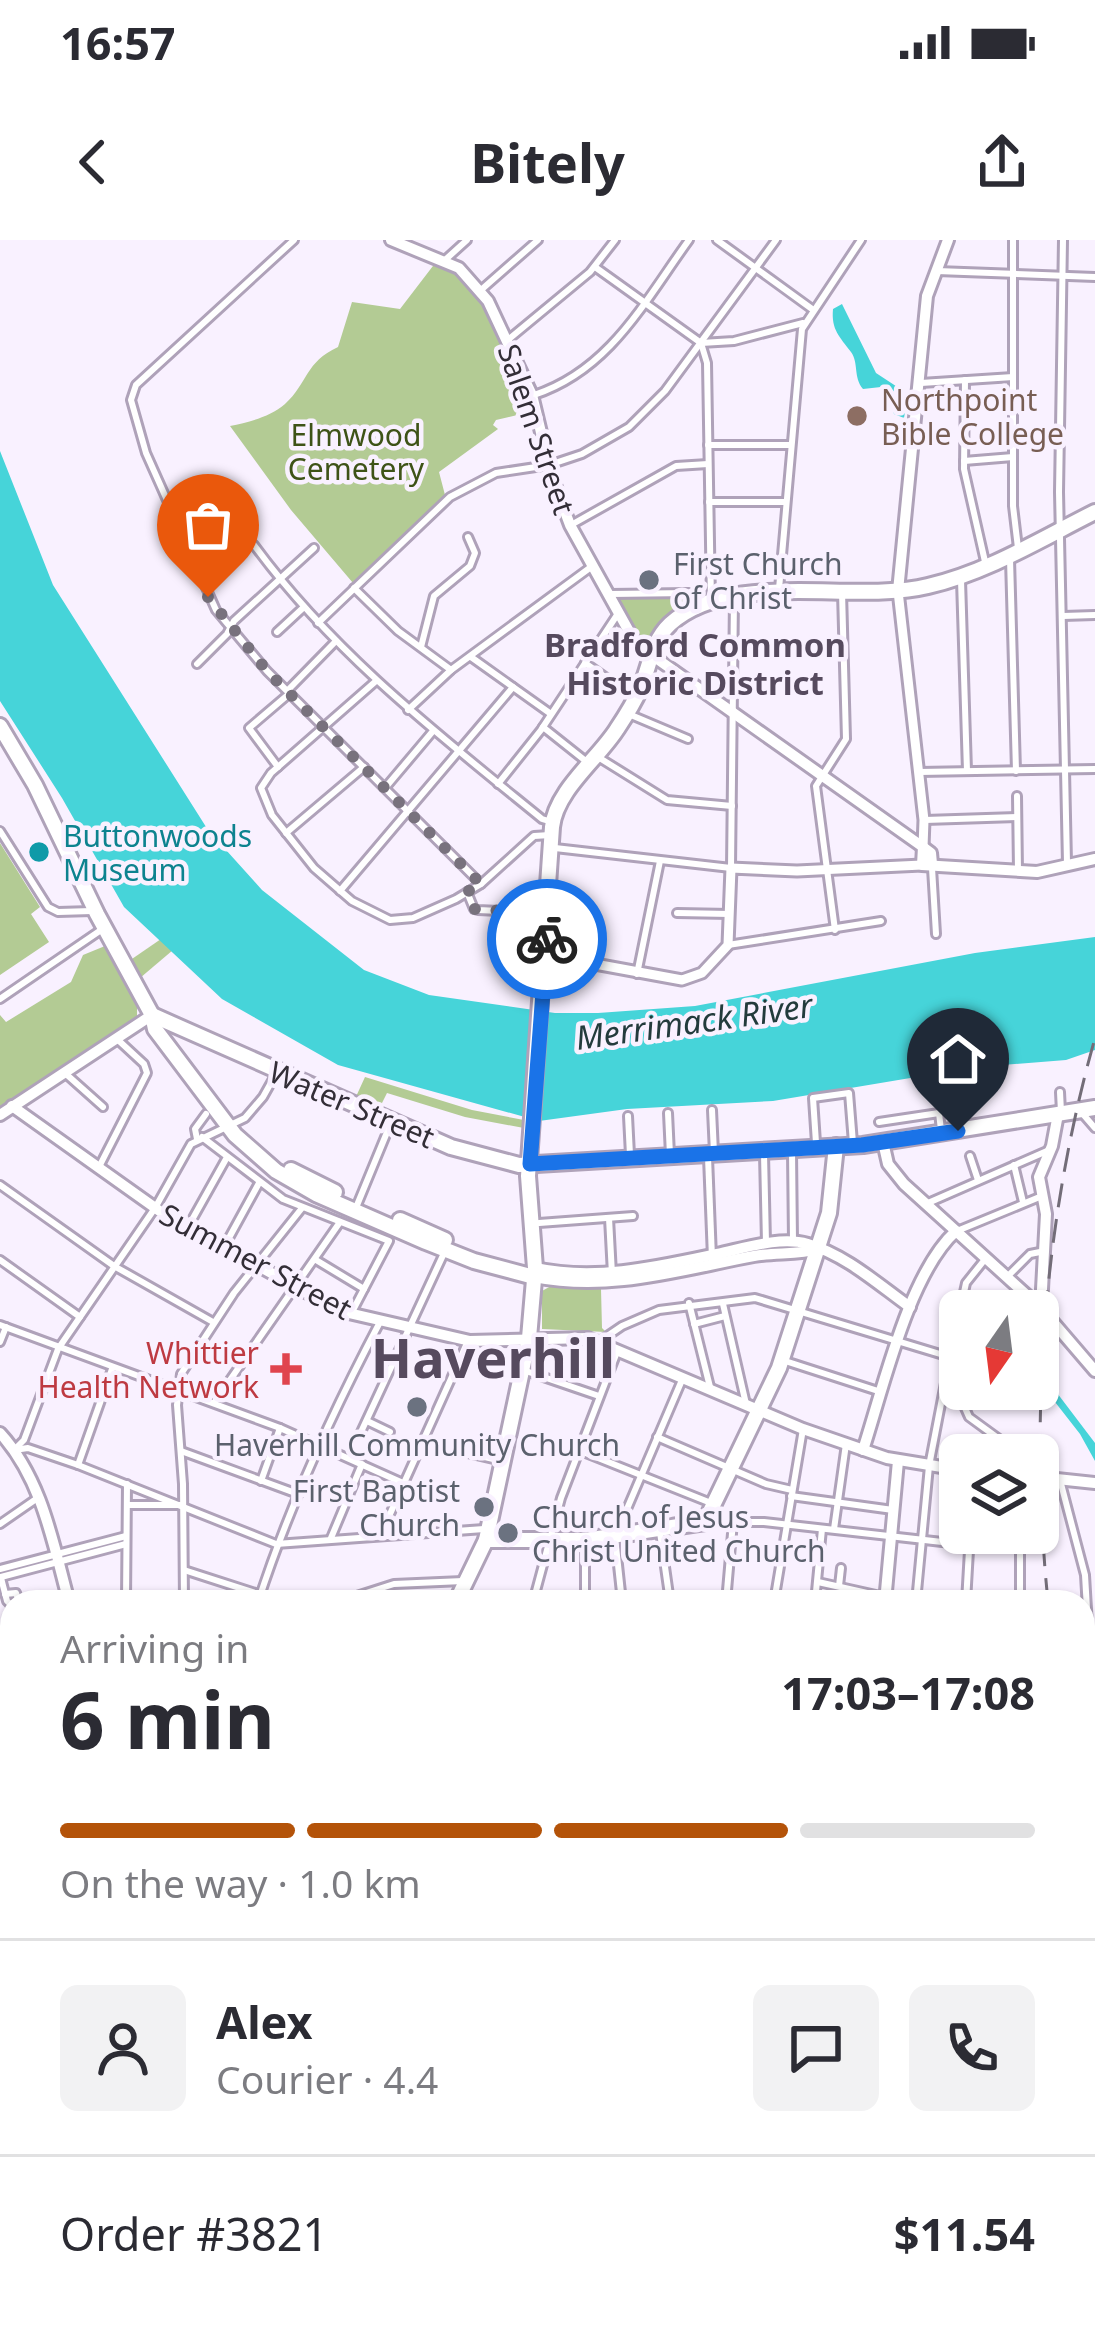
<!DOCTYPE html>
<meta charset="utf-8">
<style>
body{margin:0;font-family:"Noto Sans",sans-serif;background:#f2f2f3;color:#2b2b33;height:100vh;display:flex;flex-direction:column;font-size:45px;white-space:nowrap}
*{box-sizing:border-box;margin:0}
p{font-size:39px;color:#7c7c81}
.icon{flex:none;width:66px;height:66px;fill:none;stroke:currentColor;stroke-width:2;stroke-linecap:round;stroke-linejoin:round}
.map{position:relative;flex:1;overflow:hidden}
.side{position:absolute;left:0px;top:1350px;width:1095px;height:747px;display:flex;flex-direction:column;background:#fff;border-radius:36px 36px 0 0;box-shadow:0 3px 9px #0004}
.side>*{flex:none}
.needle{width:78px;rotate:194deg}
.buttons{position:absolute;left:939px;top:1050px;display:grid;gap:24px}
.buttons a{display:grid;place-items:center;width:120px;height:120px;border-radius:18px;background:#fff;box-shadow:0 3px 9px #0004;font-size:60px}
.pin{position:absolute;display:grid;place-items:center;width:102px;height:102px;color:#fff;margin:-123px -51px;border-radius:50% 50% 50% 0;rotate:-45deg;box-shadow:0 0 12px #0007}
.pin .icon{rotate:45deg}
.courier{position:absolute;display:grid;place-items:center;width:120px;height:120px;margin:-60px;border:9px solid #1a73e8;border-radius:50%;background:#fff;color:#222;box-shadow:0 3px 15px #0007}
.summary em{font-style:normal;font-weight:700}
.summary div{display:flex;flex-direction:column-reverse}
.summary{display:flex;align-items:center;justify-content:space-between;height:204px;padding:0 60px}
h1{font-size:78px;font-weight:700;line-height:90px}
.bar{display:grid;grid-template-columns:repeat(4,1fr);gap:18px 12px;align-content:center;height:144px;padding:0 60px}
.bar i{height:15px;border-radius:9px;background:#e1e1e2}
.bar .on{background:#b45309}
.bar p{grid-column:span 4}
.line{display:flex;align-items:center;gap:30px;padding:0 60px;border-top:3px solid #e1e1e2}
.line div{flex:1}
.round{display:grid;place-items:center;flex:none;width:126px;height:126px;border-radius:18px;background:#f2f2f3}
.status{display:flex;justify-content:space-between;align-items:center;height:84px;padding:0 60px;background:#fff;direction:ltr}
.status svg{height:33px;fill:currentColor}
header{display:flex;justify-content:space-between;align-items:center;height:156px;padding:0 60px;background:#fff;font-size:54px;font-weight:700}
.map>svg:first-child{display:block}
</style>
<div class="status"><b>16:57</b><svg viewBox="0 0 49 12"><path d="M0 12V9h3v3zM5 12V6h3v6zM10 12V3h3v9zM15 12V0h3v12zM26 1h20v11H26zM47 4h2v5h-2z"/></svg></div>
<header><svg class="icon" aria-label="back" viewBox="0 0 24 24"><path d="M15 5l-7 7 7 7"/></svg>Bitely<svg class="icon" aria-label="share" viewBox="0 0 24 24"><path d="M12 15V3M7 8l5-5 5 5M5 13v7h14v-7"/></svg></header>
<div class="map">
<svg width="1095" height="2096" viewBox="0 0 1095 2096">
<rect width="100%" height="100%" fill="#f9f1ff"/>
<g fill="#b3cb94">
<path d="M436 22C491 50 510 116 530 172L496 180 493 185 498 189 439 232 445 255 353 343 291 270 230 186C249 182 270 177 285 164 308 143 305 122 338 107L352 62 400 69Z"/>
<path d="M690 357 692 363 646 398 636 393 617 361 620 358Z"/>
<path d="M0 603 40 667 31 674 49 702 0 735Z"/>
<path d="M161 699 173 710 140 738 129 721Z"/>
<path d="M105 706 137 765V776L0 868V775L6 782 71 742 83 715Z"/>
<path d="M365 837 472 870 524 880V888L465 877 387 853 378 871 354 861Z"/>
<path d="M551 1046 601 1049 602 1088 606 1092 542 1089V1051Z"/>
<path d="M1083 1839 1090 1844 1095 1915 1083 1921Z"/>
<path d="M849 2085H935L936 2096H846Z"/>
</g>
<g fill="#46d4d9">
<path d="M842 64 876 133 908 154 904 178 894 174 889 155 881 147 863 149C853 137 859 123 851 112 840 97 831 90 833 69Z"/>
<path d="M0 211 53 345 208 590 262 650 364 730 429 755 555 773H598L695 766 975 713 1095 697V810L1066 820 976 827 773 861 627 869 539 881 338 825 222 759 124 667 62 558 0 461Z"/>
<path d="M1051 1145 1095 1203V1221L1080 1194 1048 1153Z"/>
<path d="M0 1397 12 1401V1473L0 1472Z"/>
<path d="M3 1861 12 1866V2085H178L167 2096H0Z"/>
</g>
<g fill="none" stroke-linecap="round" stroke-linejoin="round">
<g stroke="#46d4d9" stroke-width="8">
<path d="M1083 1942 1095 1938"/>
<path d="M1083 2027 1095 2034"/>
</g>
<g stroke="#afa2b9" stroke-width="12">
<g id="minor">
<path d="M294 0 136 145 131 160 146 213 216 370 267 431 481 644"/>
<path d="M717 0 812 69"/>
<path d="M1013 0V266L1018 308"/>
<path d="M1063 0 1059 252 1067 623"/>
<path d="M445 20 467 0"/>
<path d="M595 27 701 103"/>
<path d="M937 31 1095 37"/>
<path d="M481 50 538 0"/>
<path d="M509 99 590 32 615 0"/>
<path d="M701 103 707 123 711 362"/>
<path d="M701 103 734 101 803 83"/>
<path d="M965 140 964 229 986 326"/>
<path d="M921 143 1013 137"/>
<path d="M534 155C610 130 644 62 689 0"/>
<path d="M708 205H791"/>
<path d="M964 221 1013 217"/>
<path d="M709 262H786"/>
<path d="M571 285 676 226 708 224"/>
<path d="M254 305C334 414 439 495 542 579L552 582"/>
<path d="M1010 319 1016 531"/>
<path d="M961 340 967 531"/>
<path d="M354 348 398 391 451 430"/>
<path d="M779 349 802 89 861 0"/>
<path d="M610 354 689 353 698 363"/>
<path d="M1063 376 1095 375"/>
<path d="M318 383 450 257 496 233 549 225 582 214 629 187 665 151 776 0"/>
<path d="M277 392 304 367"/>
<path d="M421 407 434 356 470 326 475 313 468 297"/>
<path d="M471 417 551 474"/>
<path d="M585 423 632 456"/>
<path d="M197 424 227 394 234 381 314 308"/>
<path d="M376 441 271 533 261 548 272 575 314 628 352 661 390 680 413 678 456 659 481 644 534 596 550 595"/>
<path d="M288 450 336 401"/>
<path d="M408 470 451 430 591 327"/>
<path d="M631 475 688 499"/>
<path d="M543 487 587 522"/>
<path d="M598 517 667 560 732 566"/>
<path d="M278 527 249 488 290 453"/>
<path d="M919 532 1095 529"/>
<path d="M498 544 541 490 617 375"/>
<path d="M385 548 433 491"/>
<path d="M1017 556 1018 631"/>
<path d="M925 580 1017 577"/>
<path d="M0 591 48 667 58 672 92 671"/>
<path d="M286 593 364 527"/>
<path d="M555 608 731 628 734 357"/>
<path d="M932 628 936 694"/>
<path d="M340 651 513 447"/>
<path d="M467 652 474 669 478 670 542 673"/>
<path d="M677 673 730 674"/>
<path d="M835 690 816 546 846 499 842 352"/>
<path d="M728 705 881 681"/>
<path d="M637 734 660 621"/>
<path d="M0 759 101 690"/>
<path d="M66 834 103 867"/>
<path d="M1060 852 1061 872"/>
<path d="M958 864 962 890"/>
<path d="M712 870 714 913"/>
<path d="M668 873 670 915"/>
<path d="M1082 873 1095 888"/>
<path d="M628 876 630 915"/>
<path d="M879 882 939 873 941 890"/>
<path d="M202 897 283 959 389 1001 352 1072"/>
<path d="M197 899 195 889 206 874"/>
<path d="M816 903 813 858 849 853 853 903"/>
<path d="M792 912 793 1001"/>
<path d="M764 914 766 1003"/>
<path d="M970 916 978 940"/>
<path d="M708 917 712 1018"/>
<path d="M1014 925 1023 962"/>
<path d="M99 927 147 833 144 824 117 799"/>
<path d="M0 945 114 1026 213 1082"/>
<path d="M928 963 1047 911"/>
<path d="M355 970 390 885"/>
<path d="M609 978 612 1034"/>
<path d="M539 983 633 976"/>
<path d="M188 987 226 919"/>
<path d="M957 991 1042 956"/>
<path d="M224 1007 259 943"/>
<path d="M0 1020 80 1077"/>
<path d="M316 1020 364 1049"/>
<path d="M1007 1037 1030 1014 1045 1011"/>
<path d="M689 1063 710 1147"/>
<path d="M723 1064 746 1164"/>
<path d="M694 1084 725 1076"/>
<path d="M0 1085 280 1188 403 1243"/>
<path d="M600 1101 622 1086 659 1070 755 1058 950 1117"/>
<path d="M0 1102 6 1087"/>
<path d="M782 1120 878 1151"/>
<path d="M523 1130 599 1156"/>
<path d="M949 1132 969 1177 1006 1204 1007 1215"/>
<path d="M214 1163 340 982"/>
<path d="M367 1181 390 1192"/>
<path d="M361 1192 445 1011"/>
<path d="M657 1197 766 1244 792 1250"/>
<path d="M424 1203 502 1221"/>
<path d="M16 1208 24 1200 58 1109 155 968 191 904 245 878 263 857 277 832"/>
<path d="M14 1210 28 1208 78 1225 276 1304 484 1289"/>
<path d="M578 1210 711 1263"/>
<path d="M181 1211 298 1254"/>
<path d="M78 1225 112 1129"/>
<path d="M1060 1240 1085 1335 1090 1420"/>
<path d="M261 1241 280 1188"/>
<path d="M791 1256 893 1270"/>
<path d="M127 1265H180"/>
<path d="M710 1282H764L969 1305"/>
<path d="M0 1284 39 1257"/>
<path d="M834 1289 846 1204"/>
<path d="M660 1292 670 1362"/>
<path d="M1020 1293V1362"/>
<path d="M381 1294 468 1101"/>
<path d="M331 1298 362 1224"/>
<path d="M0 1329 126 1296"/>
<path d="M184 1330 283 1362"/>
<path d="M1 1337 126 1304"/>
<path d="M1 1338 7 1361 12 1366"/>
<path d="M818 1342 885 1357"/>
<path d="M839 1346 841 1328"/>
<path d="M5 1354 16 1353 19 1362"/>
<path d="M126 1362 127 1244"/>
<path d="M184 1362 183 1244 177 1165 181 1134 234 1053 302 968"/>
<path d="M258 1362C290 1264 332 1173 380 1082"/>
<path d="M338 1362 394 1344 463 1341"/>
<path d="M533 1362 561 1258 617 1112"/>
<path d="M585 1362V1304"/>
<path d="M622 1362 615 1297 682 1140"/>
<path d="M726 1362 733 1282"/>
<path d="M774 1362 803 1189"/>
<path d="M815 1362 822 1289"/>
<path d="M916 1362 929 1226 950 1117 966 1043 986 1018"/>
<path d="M966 1362 970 1293"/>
<path d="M0 1528 12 1533"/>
<path d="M0 1611 12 1615"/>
<path d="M0 1719 12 1724"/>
<path d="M266 2096 278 2085"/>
<path d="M340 2096 353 2085"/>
<path d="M467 2096 473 2085"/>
<path d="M738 2096 780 2085"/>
</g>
</g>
<g stroke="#afa2b9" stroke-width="15">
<g id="tertiary">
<path d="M898 351 924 580 923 607"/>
<path d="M546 715 682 740 702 733 728 705 731 628 797 631 922 625"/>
<path d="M410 2085 431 2096"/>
</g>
</g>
<g stroke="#afa2b9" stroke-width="16">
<g id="secondary">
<path d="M391 0 459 28 488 61 532 155 551 234 570 285 636 404 923 607 931 613 932 624"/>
<path d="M898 351 927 56 948 0"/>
<path d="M923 607 922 625 1037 632 1095 619"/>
<path d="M12 866 161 972 340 1071 470 1101 588 1098 803 1189 887 1218 960 1230"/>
<path d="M0 875 152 775"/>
<path d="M883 902 888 924 904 944 1041 1068 1095 1131"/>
<path d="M535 1028C596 1041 656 1027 717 1014 745 1008 780 996 808 1004 846 1015 879 1045 910 1067"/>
<path d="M534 1037C611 1052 679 1030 754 1016 775 1012 798 1015 818 1009"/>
<path d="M1041 1068 1046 974 1039 937 1052 906 1058 874"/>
<path d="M0 1193C42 1239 53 1303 69 1362"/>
<path d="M863 1210C883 1149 909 1033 956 991"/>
<path d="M1038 1237 1095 1243"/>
<path d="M885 1362 898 1221"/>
<path d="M840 2096 844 2085"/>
</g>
</g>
<g stroke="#afa2b9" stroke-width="20">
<g id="primary">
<path d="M0 486 35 545 97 674 152 775 155 789 235 895 276 931 316 954 426 1002 474 1021 534 1037"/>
<path d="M152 775 451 907 519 925 863 905 1095 868"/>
<path d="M291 930 335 952"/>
<path d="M400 980 445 1000"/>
<path d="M486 1300H585L705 1282 779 1128 829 973 836 906"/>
<path d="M456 1362 486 1300 529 1098 535 1028 528 936 552 587C556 550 598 519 617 489 625 477 634 463 640 449 650 427 651 402 670 384 730 329 854 364 928 346 988 332 1041 299 1095 272"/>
<path d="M0 1773 12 1759"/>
<path d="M557 2096 559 2085"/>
</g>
</g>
<use href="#minor" stroke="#fff" stroke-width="6"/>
<use href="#tertiary" stroke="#fff" stroke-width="9"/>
<use href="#secondary" stroke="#fff" stroke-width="10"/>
<use href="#primary" stroke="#fff" stroke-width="14"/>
<g stroke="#736d78" stroke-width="3" stroke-dasharray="24 12" stroke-linecap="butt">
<path d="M1048 1362C1029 1175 1044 978 1095 798"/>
<path d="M1083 1615 1095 1692"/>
<path d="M1083 1703 1095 1797"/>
</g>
</g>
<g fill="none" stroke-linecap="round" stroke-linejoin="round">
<path stroke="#78727d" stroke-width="12" stroke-dasharray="0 21.6" d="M208 357 267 431 481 644 467 652 474 669 548 674 547 699"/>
<path stroke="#1a73e8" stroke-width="15" d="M547 699 530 924 862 905 958 891"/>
</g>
<circle fill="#8d6e63" stroke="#f9f1ff" stroke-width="4.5" cx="857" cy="176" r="12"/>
<g fill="#6b7280" stroke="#f9f1ff" stroke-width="4.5">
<circle cx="649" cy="340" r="12"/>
<circle cx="417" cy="1167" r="12"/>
<circle cx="484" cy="1267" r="12"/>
<circle cx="508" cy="1293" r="12"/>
</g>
<circle fill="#0f9aa8" stroke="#f9f1ff" stroke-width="4.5" cx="39" cy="612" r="12"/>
<path fill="#e0444e" stroke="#f9f1ff" stroke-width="4.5" d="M280 1111h12v12h12v12h-12v12h-12v-12h-12v-12h12z"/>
<g text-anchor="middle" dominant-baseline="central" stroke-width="9" stroke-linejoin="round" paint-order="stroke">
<g font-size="30" fill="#785e54" stroke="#f9f1ff" text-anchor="start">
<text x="881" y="159">Northpoint<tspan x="881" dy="34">Bible College</tspan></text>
</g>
<g font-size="30" fill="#332e37" stroke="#f9f1ff">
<text transform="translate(537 189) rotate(71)">Salem Street</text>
<text transform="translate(352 864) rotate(23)">Water Street</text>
<text transform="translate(256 1021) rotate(28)">Summer Street</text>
</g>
<g font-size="30" fill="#3e5317" stroke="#f9f1ff">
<text x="356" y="194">Elmwood<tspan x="356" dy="34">Cemetery</tspan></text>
</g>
<g font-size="30" fill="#5b616d" stroke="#f9f1ff" text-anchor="start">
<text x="673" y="323">First Church<tspan x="673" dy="34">of Christ</tspan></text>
<text x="417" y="1204" text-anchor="middle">Haverhill Community Church</text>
<text x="460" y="1250" text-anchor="end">First Baptist<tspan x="460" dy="34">Church</tspan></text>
<text x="532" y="1276">Church of Jesus<tspan x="532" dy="34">Christ United Church</tspan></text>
</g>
<g font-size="30" fill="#0d838f" stroke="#f9f1ff" text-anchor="start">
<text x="63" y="595">Buttonwoods<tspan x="63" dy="34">Museum</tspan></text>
</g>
<g font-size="30" fill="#be3a42" stroke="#f9f1ff" text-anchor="end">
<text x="259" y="1112">Whittier<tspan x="259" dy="34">Health Network</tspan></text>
</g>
<g font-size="33" font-weight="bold" fill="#564a5e" stroke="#f9f1ff">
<text x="695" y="404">Bradford Common<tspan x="695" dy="38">Historic District</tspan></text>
</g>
<g font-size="33" font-style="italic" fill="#233b3c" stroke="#f9f1ff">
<text transform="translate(694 781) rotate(-8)">Merrimack River</text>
</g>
<g font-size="54" font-weight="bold" fill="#564a5e" stroke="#f9f1ff">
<text x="493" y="1117">Haverhill</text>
</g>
</g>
</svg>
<div class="buttons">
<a><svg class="needle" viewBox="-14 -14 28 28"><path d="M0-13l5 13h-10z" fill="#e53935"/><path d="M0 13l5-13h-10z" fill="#7c7c81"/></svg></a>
<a><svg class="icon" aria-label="layers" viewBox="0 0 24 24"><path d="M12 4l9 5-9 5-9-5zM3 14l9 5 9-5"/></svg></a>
</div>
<div class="pin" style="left:208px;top:357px;background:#ea580c"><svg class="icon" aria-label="bag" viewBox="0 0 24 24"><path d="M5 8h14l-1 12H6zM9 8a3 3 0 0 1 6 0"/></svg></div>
<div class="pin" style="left:958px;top:891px;background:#1f2937"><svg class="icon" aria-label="home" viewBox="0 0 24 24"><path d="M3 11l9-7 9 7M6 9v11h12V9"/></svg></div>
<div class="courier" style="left:547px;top:699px"><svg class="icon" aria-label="bike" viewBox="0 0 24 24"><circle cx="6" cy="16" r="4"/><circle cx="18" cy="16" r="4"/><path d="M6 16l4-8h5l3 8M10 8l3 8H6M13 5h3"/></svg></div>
<section class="side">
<div class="summary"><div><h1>6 min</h1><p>Arriving in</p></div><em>17:03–17:08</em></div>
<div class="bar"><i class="on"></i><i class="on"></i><i class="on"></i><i></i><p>On the way · 1.0 km</p></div>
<div class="line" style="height:216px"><a class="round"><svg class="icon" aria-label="person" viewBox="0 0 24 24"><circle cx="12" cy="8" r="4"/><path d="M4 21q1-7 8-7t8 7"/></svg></a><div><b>Alex</b><p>Courier · 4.4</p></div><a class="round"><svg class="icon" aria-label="chat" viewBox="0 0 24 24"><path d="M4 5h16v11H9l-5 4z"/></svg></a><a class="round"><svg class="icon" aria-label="phone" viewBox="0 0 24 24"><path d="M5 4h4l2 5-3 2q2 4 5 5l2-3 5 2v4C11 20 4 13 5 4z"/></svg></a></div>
<div class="line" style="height:156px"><div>Order #3821</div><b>$11.54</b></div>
</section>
</div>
